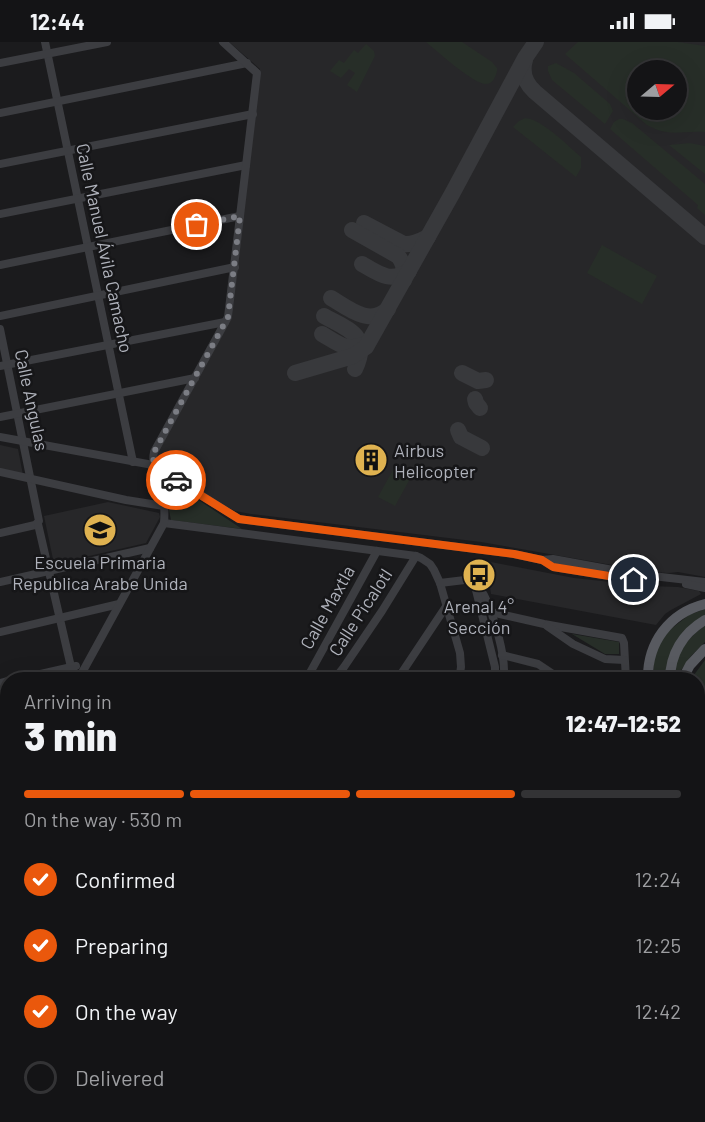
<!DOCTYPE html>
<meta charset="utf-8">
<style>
body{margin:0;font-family:Barlow,sans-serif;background:#212123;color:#f1f3f6;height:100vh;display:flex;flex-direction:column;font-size:22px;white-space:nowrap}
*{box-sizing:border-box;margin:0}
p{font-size:20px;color:#9d9ea1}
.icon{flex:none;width:33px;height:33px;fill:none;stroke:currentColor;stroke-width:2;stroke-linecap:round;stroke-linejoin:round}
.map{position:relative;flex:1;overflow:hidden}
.drawer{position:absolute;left:0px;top:630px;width:705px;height:450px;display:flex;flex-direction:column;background:#141416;border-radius:24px 24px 0 0;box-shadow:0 6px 24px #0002,0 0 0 2px #333335}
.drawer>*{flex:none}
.needle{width:39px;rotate:71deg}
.tools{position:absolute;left:627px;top:18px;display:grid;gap:12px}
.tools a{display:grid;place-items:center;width:60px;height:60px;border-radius:50%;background:#141416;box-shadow:0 6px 24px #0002,0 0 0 2px #333335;font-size:30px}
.pin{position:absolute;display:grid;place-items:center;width:51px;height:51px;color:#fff;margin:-26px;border:3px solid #fff;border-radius:50%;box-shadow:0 2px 6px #0007}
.courier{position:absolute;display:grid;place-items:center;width:60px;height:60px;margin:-30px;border:4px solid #ea580c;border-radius:50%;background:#fff;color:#222;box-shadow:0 2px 8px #0007}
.summary em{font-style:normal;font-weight:800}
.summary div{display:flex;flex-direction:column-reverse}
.summary{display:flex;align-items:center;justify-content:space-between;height:102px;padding:0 24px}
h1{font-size:39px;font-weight:800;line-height:45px}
.bar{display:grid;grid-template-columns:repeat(4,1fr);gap:9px 6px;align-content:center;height:72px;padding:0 24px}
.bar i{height:8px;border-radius:4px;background:#333335}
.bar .on{background:#ea580c}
.bar p{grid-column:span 4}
ol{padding:0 24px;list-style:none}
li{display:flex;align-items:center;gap:18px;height:66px}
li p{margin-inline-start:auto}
li .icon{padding:6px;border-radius:50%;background:#ea580c;color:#fff;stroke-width:4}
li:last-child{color:#9d9ea1}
li i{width:33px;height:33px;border:3px solid #333335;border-radius:50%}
.status{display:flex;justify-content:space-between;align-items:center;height:42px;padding:0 30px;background:#141416;direction:ltr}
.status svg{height:16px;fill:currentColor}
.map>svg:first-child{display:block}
</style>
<div class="status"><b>12:44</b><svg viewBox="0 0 49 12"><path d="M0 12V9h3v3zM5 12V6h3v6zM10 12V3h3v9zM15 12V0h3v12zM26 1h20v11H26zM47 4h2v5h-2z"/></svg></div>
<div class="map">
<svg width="705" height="1080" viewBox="0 0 705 1080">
<rect width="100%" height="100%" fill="#1b1b1d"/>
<g fill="#272729" fill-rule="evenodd">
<path d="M229 0H705V535L678 530 669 531 652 530 481 500 251 472 235 469 225 464 160 425 157 410 232 275 260 27ZM638 28H676V68H638Z"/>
<path d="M0 403 18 407 23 433 0 428Z"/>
<path d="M108 460 159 471 160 475 146 501 54 522 44 474Z"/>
<path d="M486 519 574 536 648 544 678 545 699 549 701 552 671 568 665 572 656 583 491 552Z"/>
<path d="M417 1073V1072L484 1073 479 1080H412Z"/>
</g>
<g fill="#272e28" fill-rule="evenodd">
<path d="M426 0H462L492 20 497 26V29C496 34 493 42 486 42 473 42 437 9 426 0Z"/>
<path d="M578 0H678L705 4V90C682 88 670 96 647 83L565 12ZM638 28H676V68H638Z"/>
<path d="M366 2 374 9 375 14 357 50 347 43 355 31 349 27 341 36 330 29 339 18 344 21 354 8 358 11Z"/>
<path d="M556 21 574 31 610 62 613 69 605 82 552 38 548 29V24Z"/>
<path d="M525 76C542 77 568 104 581 115V126L576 135 513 85 519 79Z"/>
<path d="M619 77H623L632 81 705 142V173L697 166 698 163 610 87 614 80Z"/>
<path d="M690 101 705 104V132L669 103Z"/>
<path d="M602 203 657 234 642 262 587 231Z"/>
<path d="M394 426 411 435 395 464 378 455Z"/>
<path d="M169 443H176L242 487 171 478 166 454V447Z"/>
<path d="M705 567V574L700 576 666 637 653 638 654 613 667 590 689 573Z"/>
<path d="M705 582V600L691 614 675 637C674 610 687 599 705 582Z"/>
<path d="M572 592 619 600V612H605Z"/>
<path d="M705 618V1047L698 931V638L691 637Z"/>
</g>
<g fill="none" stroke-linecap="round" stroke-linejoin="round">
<g stroke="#38393c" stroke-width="16">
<path d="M525 18C521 31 525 41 535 50L705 195"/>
<path d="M364 181 404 202C413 203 420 199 428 195"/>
<path d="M352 188 398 214C404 221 405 229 404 238"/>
<path d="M362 222C379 232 390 241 409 229"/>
<path d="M331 256C348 266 370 285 388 267"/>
<path d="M324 274C349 288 371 293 355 327"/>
<path d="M322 292C339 302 346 310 366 302"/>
<path d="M295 331 353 314 366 305 452 152 525 16 536 0"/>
<path d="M462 331 478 339 486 338"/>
<path d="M475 357 476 361 480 366"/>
<path d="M458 388 461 395 482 406"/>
</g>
<g stroke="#3c3d41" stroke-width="8">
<path d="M45 0 133 420"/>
<path d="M0 21 107 0"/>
<path d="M0 71 247 21"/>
<path d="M0 122 253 72"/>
<path d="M0 172 246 123"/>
<path d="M0 223 240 174"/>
<path d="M0 274 235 225"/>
<path d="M0 287 39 479 35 483 0 491"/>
<path d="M0 324 225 280"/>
<path d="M0 375 195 336"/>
<path d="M0 395 153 423 239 477 514 512 542 518 553 517 635 532 705 540"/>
<path d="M0 430 126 458 164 464"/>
<path d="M164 481 416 514 421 516 430 522 434 528 440 541 460 611 461 625 459 638"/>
<path d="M38 482 74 638"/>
<path d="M542 518 553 525 628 537"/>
<path d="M473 537C477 542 481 548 484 553 493 571 508 619 503 638"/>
<path d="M0 540 150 506"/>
<path d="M474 540 495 625V638"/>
<path d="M440 541 473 537"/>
<path d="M686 542 705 546"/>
<path d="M491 570 544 582 622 596 624 601 626 638"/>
<path d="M547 584 573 602 605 617 624 618"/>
<path d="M0 590 119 562"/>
<path d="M502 613 538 622 562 638"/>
<path d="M14 638 76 624"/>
<path d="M78 638 164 481C165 470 164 458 162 447 158 434 151 424 154 410L228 275 257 31 223 0"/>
<path d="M306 638 377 509"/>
<path d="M326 638 337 634 344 625 382 569 416 514"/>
<path d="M397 638 447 563"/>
<path d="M0 641 8 639"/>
<path d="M0 694 8 692"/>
<path d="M0 777 8 764"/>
<path d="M164 1072 165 1080"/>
<path d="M261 1072 272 1080"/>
<path d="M330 1072 342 1080"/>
<path d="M612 1072 668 1077"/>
<path d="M81 1080 85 1072"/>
<path d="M177 1080 182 1072"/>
<path d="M212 1080 217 1072"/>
<path d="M403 1080 408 1072"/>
<path d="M486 1080 490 1072"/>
<path d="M555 1080 556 1072"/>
</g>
<g stroke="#585a60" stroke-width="10">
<path d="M648 638C647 601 669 571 705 562"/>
<path d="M670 638C670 612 683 591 705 578"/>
<path d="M682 638 690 623 705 607"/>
<path d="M698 1045 700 1080"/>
<path d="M675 1072V1080"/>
</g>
</g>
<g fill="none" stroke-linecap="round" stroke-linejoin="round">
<path stroke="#7b7d84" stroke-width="6" stroke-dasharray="0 10.8" d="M176 438 153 423 154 410 228 275 240 174 197 183"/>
<path stroke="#ea580c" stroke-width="8" d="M176 438 239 477 514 512 542 518 553 525 634 538"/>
</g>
<defs>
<g id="building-disc" transform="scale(1.725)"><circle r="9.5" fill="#dfb250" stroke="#161618"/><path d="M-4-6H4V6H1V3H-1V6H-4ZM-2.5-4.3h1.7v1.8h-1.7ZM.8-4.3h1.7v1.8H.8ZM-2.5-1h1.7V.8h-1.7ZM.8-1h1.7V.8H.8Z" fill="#111"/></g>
<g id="school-disc" transform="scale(1.725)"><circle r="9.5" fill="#dfb250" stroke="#161618"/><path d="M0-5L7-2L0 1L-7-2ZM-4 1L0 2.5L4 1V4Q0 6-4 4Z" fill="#111"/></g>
<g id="bus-disc" transform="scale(1.725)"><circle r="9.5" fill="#dfb250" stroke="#161618"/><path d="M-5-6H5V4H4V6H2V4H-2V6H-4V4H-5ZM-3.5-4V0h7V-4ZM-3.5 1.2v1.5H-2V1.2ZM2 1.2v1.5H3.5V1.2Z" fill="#111"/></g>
</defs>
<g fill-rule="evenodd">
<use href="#building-disc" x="371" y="418"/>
<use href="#school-disc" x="100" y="488"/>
<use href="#bus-disc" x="479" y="533"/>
</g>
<g text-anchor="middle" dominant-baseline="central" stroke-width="5" stroke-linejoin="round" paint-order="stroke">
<g font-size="18" fill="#afb2bb" stroke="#161618">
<text transform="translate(105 206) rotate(78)">Calle Manuel Ávila Camacho</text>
<text transform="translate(32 358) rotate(78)">Calle Angulas</text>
<text transform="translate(327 565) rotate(-61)">Calle Maxtla</text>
<text transform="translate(360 570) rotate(-57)">Calle Picalotl</text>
</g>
<g font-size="18" fill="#afb2bb" stroke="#161618">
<text x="394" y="408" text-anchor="start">Airbus<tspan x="394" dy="21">Helicopter</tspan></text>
<text x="100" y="520">Escuela Primaria<tspan x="100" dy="21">Republica Arabe Unida</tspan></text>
<text x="479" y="564">Arenal 4°<tspan x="479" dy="21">Sección</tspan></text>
</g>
</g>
</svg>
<div class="tools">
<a><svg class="needle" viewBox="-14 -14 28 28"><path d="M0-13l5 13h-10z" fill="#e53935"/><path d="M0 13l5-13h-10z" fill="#9d9ea1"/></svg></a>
</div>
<div class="pin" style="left:197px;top:183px;background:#ea580c"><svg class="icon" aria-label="bag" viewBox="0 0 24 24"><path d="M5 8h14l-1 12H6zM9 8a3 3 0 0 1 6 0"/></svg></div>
<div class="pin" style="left:634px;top:538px;background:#1f2937"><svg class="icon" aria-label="home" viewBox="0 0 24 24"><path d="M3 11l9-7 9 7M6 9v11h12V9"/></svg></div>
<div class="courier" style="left:176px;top:438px"><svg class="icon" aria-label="car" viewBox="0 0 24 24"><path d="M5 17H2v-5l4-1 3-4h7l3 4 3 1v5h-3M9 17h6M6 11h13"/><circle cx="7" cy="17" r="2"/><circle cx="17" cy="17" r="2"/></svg></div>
<section class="drawer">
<div class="summary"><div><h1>3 min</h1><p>Arriving in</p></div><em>12:47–12:52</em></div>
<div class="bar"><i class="on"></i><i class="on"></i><i class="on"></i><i></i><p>On the way · 530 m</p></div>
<ol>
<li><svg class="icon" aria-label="check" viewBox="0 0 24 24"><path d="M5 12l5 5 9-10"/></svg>Confirmed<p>12:24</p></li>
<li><svg class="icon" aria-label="check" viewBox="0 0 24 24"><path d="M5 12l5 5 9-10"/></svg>Preparing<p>12:25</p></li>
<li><svg class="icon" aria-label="check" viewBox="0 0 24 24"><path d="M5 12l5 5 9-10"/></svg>On the way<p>12:42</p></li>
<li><i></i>Delivered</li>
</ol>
</section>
</div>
